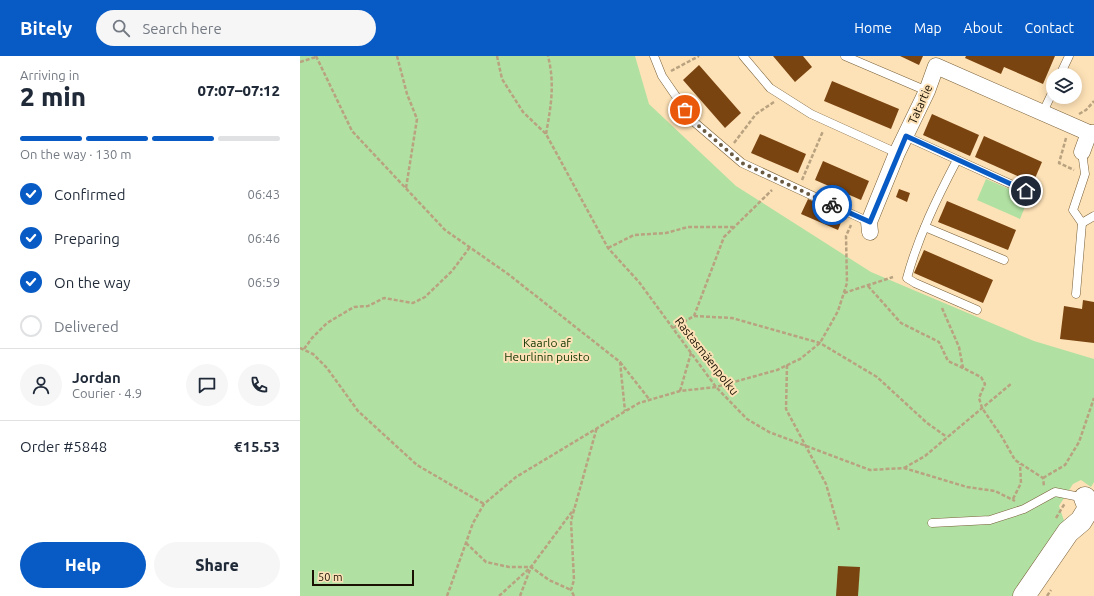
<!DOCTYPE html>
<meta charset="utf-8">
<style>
body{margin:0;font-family:Ubuntu,sans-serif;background:#f6f6f7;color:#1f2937;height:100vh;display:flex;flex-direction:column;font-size:15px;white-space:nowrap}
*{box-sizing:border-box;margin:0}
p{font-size:13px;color:#747a83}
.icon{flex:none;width:22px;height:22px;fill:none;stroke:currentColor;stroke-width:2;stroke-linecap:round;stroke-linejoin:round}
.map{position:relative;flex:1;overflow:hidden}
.sheet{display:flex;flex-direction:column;background:#fff;width:300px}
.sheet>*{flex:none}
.tools{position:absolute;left:746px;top:12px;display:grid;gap:8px}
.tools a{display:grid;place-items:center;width:36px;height:36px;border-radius:50%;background:#fff;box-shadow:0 2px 10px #0003;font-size:20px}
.scale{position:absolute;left:12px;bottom:10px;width:102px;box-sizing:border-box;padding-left:4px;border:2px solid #1a1103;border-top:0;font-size:11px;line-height:14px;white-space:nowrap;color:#1a1103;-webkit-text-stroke:3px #fee2b7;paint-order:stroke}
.pin{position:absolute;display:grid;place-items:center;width:34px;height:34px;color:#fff;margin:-17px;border:2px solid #fff;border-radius:50%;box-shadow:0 1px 4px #0007}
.courier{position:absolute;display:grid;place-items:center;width:40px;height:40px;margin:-20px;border:3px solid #085bc5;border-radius:50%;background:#fff;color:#222;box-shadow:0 1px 5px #0007}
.summary em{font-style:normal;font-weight:800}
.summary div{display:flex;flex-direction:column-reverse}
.summary{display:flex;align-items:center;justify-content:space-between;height:68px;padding:0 20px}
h1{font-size:26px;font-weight:800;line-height:30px}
.bar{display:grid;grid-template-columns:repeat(4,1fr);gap:6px 4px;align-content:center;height:48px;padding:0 20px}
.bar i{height:5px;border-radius:3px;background:#e0e1e3}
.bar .on{background:#085bc5}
.bar p{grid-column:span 4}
.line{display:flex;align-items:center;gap:10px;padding:0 20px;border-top:1px solid #e0e1e3}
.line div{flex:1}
.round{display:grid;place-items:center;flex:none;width:42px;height:42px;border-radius:21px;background:#f6f6f7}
ol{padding:0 20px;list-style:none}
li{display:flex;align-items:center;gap:12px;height:44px}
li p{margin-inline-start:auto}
li .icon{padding:4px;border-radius:50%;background:#085bc5;color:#fff;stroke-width:4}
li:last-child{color:#747a83}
li i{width:22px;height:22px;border:2px solid #e0e1e3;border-radius:50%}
.action{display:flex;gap:8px;margin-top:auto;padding:8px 20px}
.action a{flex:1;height:46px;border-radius:24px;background:#085bc5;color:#fff;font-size:16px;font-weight:800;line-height:46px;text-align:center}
.action a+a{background:#f6f6f7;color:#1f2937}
header{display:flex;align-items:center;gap:24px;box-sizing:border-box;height:56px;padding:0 20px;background:#085bc5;color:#fff}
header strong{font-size:19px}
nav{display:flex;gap:22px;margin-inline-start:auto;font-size:14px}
.search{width:280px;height:36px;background:#f6f6f7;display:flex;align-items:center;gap:10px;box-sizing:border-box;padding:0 14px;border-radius:22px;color:#747a83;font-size:15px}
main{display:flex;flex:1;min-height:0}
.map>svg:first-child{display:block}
</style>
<header>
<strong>Bitely</strong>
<div class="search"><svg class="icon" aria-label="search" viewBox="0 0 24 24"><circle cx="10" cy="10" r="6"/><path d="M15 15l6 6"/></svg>Search here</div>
<nav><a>Home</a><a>Map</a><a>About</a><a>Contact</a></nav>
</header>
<main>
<section class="sheet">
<div class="summary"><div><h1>2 min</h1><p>Arriving in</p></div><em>07:07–07:12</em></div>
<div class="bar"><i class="on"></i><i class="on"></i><i class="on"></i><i></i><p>On the way · 130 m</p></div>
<ol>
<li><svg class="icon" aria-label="check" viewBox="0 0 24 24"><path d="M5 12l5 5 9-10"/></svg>Confirmed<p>06:43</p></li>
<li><svg class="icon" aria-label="check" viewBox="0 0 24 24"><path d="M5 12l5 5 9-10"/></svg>Preparing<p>06:46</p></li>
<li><svg class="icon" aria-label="check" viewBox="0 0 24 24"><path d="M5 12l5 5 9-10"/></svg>On the way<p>06:59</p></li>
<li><i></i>Delivered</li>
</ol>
<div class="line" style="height:72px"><a class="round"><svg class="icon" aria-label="person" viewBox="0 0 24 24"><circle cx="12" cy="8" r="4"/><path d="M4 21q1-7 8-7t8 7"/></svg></a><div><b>Jordan</b><p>Courier · 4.9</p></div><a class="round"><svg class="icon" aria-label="chat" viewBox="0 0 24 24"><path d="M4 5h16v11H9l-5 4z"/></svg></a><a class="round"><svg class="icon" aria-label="phone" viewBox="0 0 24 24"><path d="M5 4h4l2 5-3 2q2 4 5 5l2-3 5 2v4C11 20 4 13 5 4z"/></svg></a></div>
<div class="line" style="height:52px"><div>Order #5848</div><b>€15.53</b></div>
<div class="action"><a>Help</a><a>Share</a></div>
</section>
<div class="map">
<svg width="794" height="540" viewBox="0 0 794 540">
<rect width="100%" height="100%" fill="#fee2b7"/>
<g fill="#b1e1a2">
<path d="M0 0H335L349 48 436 130 571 216 734 285 794 303V426L791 431 781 424 773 428 759 450 768 476 724 540H0Z"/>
<path d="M686 123 729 141 720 163 677 144Z"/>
</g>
<g fill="#7a4410">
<path d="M473 0H503L512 11 495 26Z"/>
<path d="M600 0H623L619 9Z"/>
<path d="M666 0H755L743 28 704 11 701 18 665 2Z"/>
<path d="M399 9 441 57 425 72 383 24Z"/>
<path d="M532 25 599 53 591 73 524 45Z"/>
<path d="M632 58 679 79 670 100 623 79Z"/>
<path d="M460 78 506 98 498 117 451 97Z"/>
<path d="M684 80 742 106 733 127 675 101Z"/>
<path d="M523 105 569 125 561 144 515 124Z"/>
<path d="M599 133 610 137 607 146 596 141Z"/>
<path d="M508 143 544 159 538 174 501 158Z"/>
<path d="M647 145 716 174 708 194 638 166Z"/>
<path d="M624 194 693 224 683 247 614 217Z"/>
<path d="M783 244 794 246V287L760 283 764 250 782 253Z"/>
<path d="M538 510 560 511 558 540H536Z"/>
</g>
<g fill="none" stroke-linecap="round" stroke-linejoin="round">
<g stroke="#775f38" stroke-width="9">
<g id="lane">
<path d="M354 0 362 20 393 65 442 107 569 166"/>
<path d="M443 0 470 32 511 58 597 97"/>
<path d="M545 0 627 35"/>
<path d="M760 19 769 0"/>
<path d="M743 56 753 35"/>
<path d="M605 80 726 135"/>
<path d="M657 104C637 142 618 181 607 222L615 227 677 254"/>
<path d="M782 167 794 160"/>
<path d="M625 171 704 204"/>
<path d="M776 238 782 167 773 154 785 118 782 96"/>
<path d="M632 467 690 464 724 453 755 436 785 442"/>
</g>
</g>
<g stroke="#775f38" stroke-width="17">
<g id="street">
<path d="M782 96 789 77H794"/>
<path d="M570 176 569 166 597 97 627 35 636 10 789 77"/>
</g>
</g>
<g stroke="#775f38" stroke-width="23">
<path id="primary" d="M724 540 768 476 781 465 789 452 785 442"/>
</g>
<g stroke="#b8a280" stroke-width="2.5" stroke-dasharray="4 2" stroke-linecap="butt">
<path d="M16 0 52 75 145 174 208 218 320 306 325 355"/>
<path d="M97 0 107 38 117 63 106 132"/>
<path d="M197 0 202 23 223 56 246 78 308 192 339 226 416 331 447 363 469 376 570 414 604 412 667 431 695 435 715 445"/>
<path d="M0 6 16 1"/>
<path d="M371 15 399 0"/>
<path d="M779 58 786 54 794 45"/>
<path d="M246 78C251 50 255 28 248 0"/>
<path d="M766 82 759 107 774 114"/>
<path d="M434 87 456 58 474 46"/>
<path d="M502 124 523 75"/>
<path d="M308 192 334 179 366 177 388 171H433"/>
<path d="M568 230 601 267 639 286 648 305 663 312"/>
<path d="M544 237 593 221"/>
<path d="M642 252 659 291 663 312 681 321 685 328 679 342 682 352 702 381 715 404 743 422 744 430"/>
<path d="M394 260 432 262 520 287 577 321 627 367 647 381"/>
<path d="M373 272 394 260 424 181 472 134"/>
<path d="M0 292 13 298 27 312 58 355 117 409 184 448"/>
<path d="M4 293 12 282 27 267 54 251 68 250 84 242 113 247 125 241 152 215 170 191"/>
<path d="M320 306 349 343"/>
<path d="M487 309 486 353 526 428 539 474"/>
<path d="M380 335 391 297"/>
<path d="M604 412 625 400 712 327"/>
<path d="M743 422 765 409 779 386 794 342"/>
<path d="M713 443 721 427 720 408"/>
<path d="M756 462 765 447"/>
<path d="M166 487 186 506 209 511H231L249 524 271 534"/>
<path d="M147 540 173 467 184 448 216 421 339 347 380 335 416 331 477 314 500 303 520 287 538 255 547 227 546 180 551 169"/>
<path d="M199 540 231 511 274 453"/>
<path d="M220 540 231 511"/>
<path d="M274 540 271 534 274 524 271 465 297 371"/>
<path d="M747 540 751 534"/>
</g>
<use href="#lane" stroke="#fff" stroke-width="8"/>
<use href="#street" stroke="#fff" stroke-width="16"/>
<use href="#primary" stroke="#fff" stroke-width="22"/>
</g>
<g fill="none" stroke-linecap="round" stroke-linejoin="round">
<path stroke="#6a5a42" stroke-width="4" stroke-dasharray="0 7.2" d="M385 54 393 65 442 107 532 149"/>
<path stroke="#085bc5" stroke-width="5" d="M532 149 570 166 606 80 726 135"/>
</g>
<g text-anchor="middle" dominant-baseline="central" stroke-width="4" stroke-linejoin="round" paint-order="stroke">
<g font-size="12" fill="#1a1103" stroke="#fee2b7">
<text transform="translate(620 48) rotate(-66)">Tatartie</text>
<text transform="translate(407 300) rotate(52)">Rastasmäenpolku</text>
</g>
<g font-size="12" fill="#0f3500" stroke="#fee2b7">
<text x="247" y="286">Kaarlo af<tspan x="247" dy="14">Heurlinin puisto</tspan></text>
</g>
</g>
</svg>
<div class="tools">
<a><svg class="icon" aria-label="layers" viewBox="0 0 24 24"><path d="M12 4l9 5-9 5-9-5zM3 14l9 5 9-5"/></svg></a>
</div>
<div class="scale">50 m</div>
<div class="pin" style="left:385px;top:54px;background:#ea580c"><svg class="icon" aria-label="bag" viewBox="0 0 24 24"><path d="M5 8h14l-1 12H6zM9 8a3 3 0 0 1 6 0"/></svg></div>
<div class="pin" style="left:726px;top:135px;background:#1f2937"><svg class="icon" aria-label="home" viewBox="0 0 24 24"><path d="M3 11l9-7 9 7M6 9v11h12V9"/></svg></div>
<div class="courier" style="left:532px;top:149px"><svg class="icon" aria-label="bike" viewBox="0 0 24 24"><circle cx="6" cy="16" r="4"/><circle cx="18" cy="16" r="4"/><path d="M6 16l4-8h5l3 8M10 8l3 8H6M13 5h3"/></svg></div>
</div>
</main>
